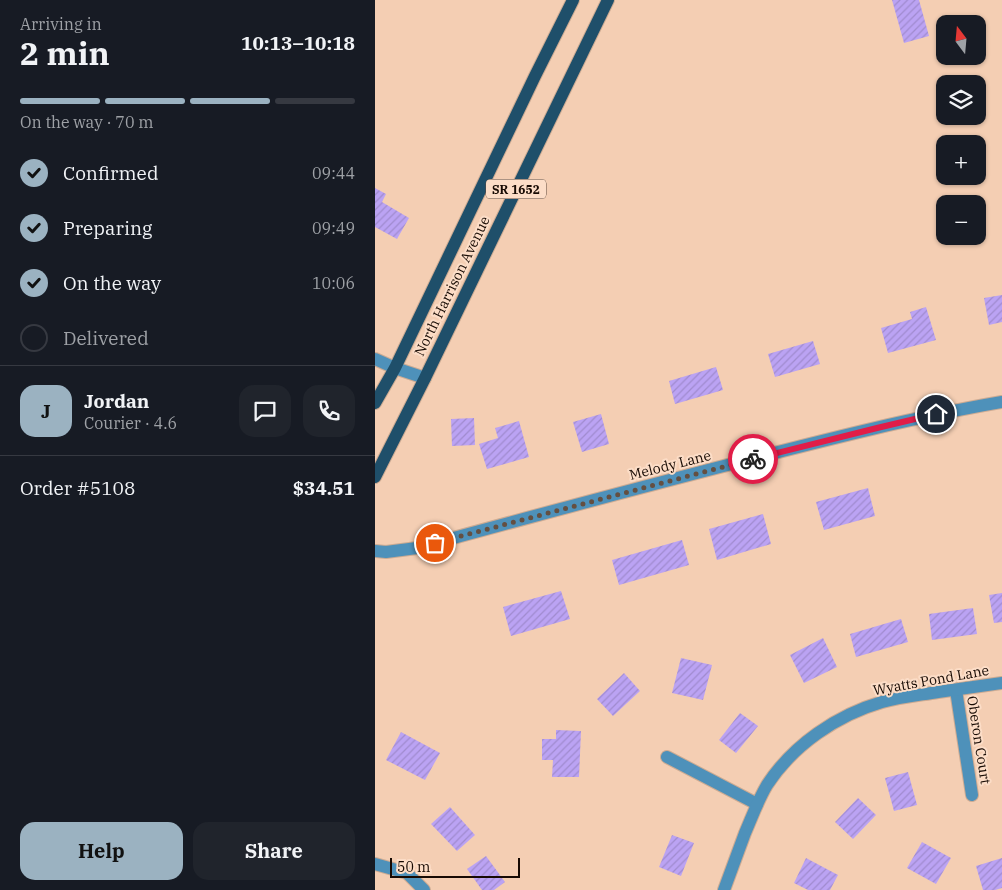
<!DOCTYPE html>
<meta charset="utf-8">
<style>
body{margin:0;font-family:"IBM Plex Serif",serif;background:#20242c;color:#f1f3f6;height:100vh;display:flex;flex-direction:column;font-size:19px;white-space:nowrap}
*{box-sizing:border-box;margin:0}
p{font-size:16px;color:#9ea1a6}
.icon{flex:none;width:28px;height:28px;fill:none;stroke:currentColor;stroke-width:2;stroke-linecap:round;stroke-linejoin:round}
.map{position:relative;flex:1;overflow:hidden}
.sheet{display:flex;flex-direction:column;background:#171b24;width:375px}
.sheet>*{flex:none}
.needle{width:32px;rotate:344deg}
.fabs{position:absolute;left:561px;top:15px;display:grid;gap:10px}
.fabs a{display:grid;place-items:center;width:50px;height:50px;border-radius:10px;background:#171b24;box-shadow:0 1px 4px #0004;font-size:25px}
.scale{position:absolute;left:15px;bottom:12px;width:130px;box-sizing:border-box;padding-left:5px;border:2px solid #170a03;border-top:0;font-size:14px;line-height:18px;white-space:nowrap;color:#170a03;-webkit-text-stroke:4px #fcddc7;paint-order:stroke}
.pin{position:absolute;display:grid;place-items:center;width:42px;height:42px;color:#fff;margin:-21px;border:2px solid #fff;border-radius:50%;box-shadow:0 1px 5px #0007}
.courier{position:absolute;display:grid;place-items:center;width:50px;height:50px;margin:-25px;border:4px solid #e11d48;border-radius:50%;background:#fff;color:#222;box-shadow:0 1px 6px #0007}
.summary em{font-style:normal;font-weight:700}
.summary div{display:flex;flex-direction:column-reverse}
.summary{display:flex;align-items:center;justify-content:space-between;height:85px;padding:0 20px}
h1{font-size:32px;font-weight:700;line-height:38px}
.bar{display:grid;grid-template-columns:repeat(4,1fr);gap:8px 5px;align-content:center;height:60px;padding:0 20px}
.bar i{height:6px;border-radius:4px;background:#363941}
.bar .current{background:#9bb2c1}
.bar p{grid-column:span 4}
.line{display:flex;align-items:center;gap:12px;padding:0 20px;border-top:1px solid #363941}
.line div{flex:1}
.round{display:grid;place-items:center;flex:none;width:52px;height:52px;border-radius:15px;background:#20242c}
ol{padding:0 20px;list-style:none}
li{display:flex;align-items:center;gap:15px;height:55px}
li p{margin-inline-start:auto}
li .icon{padding:5px;border-radius:50%;background:#9bb2c1;color:#111;stroke-width:4}
li:last-child{color:#9ea1a6}
li i{width:28px;height:28px;border:2px solid #363941;border-radius:50%}
.primary-button{display:flex;gap:10px;margin-top:auto;padding:10px 20px}
.primary-button a{flex:1;height:58px;border-radius:15px;background:#9bb2c1;color:#111;font-size:20px;font-weight:700;line-height:58px;text-align:center}
.primary-button a+a{background:#20242c;color:#f1f3f6}
main{display:flex;flex:1;min-height:0}
.map>svg:first-child{display:block}
</style>
<main>
<section class="sheet">
<div class="summary"><div><h1>2 min</h1><p>Arriving in</p></div><em>10:13–10:18</em></div>
<div class="bar"><i class="current"></i><i class="current"></i><i class="current"></i><i></i><p>On the way · 70 m</p></div>
<ol>
<li><svg class="icon" aria-label="check" viewBox="0 0 24 24"><path d="M5 12l5 5 9-10"/></svg>Confirmed<p>09:44</p></li>
<li><svg class="icon" aria-label="check" viewBox="0 0 24 24"><path d="M5 12l5 5 9-10"/></svg>Preparing<p>09:49</p></li>
<li><svg class="icon" aria-label="check" viewBox="0 0 24 24"><path d="M5 12l5 5 9-10"/></svg>On the way<p>10:06</p></li>
<li><i></i>Delivered</li>
</ol>
<div class="line" style="height:90px"><b class="round" style="background:#9bb2c1;color:#111">J</b><div><b>Jordan</b><p>Courier · 4.6</p></div><a class="round"><svg class="icon" aria-label="chat" viewBox="0 0 24 24"><path d="M4 5h16v11H9l-5 4z"/></svg></a><a class="round"><svg class="icon" aria-label="phone" viewBox="0 0 24 24"><path d="M5 4h4l2 5-3 2q2 4 5 5l2-3 5 2v4C11 20 4 13 5 4z"/></svg></a></div>
<div class="line" style="height:65px"><div>Order #5108</div><b>$34.51</b></div>
<div class="primary-button"><a>Help</a><a>Share</a></div>
</section>
<div class="map">
<svg width="627" height="890" viewBox="0 0 627 890">
<defs>
<pattern id="building-hatch" width="6" height="6" patternUnits="userSpaceOnUse" patternTransform="scale(1.25)"><rect width="6" height="6" fill="#bba3f3"/><path d="M-1 1l2-2M0 6l6-6M5 7l2-2" fill="none" stroke="#a08bcf"/></pattern>
</defs>
<rect width="100%" height="100%" fill="#f4ceb3"/>
<g fill="url(#building-hatch)">
<path d="M517 0H544L554 36 529 43Z"/>
<path d="M0 188 11 194 7 202 34 218 22 239 0 227Z"/>
<path d="M627 295V322L614 325 609 298Z"/>
<path d="M551 307 561 340 513 353 506 328 537 319 535 312Z"/>
<path d="M438 341 445 364 400 377 393 354Z"/>
<path d="M341 367 348 390 300 404 294 381Z"/>
<path d="M226 414 234 444 207 452 198 422Z"/>
<path d="M99 418 100 445 77 446 76 419Z"/>
<path d="M144 421 154 457 112 469 104 444 123 438 120 428Z"/>
<path d="M493 488 500 516 449 530 441 502Z"/>
<path d="M388 514 396 544 342 560 334 529Z"/>
<path d="M307 540 314 565 244 585 237 560Z"/>
<path d="M186 591 195 619 136 636 128 607Z"/>
<path d="M627 593V622L619 623 614 595Z"/>
<path d="M598 608 602 634 557 640 554 614Z"/>
<path d="M526 619 533 642 481 657 475 634Z"/>
<path d="M448 638 462 667 429 683 415 655Z"/>
<path d="M306 658 337 665 328 700 297 693Z"/>
<path d="M249 673 265 691 238 716 222 699Z"/>
<path d="M365 713 383 726 361 753 344 740Z"/>
<path d="M181 730 206 731 204 777H177L178 760H167V739H181Z"/>
<path d="M26 732 65 753 50 780 11 760Z"/>
<path d="M533 772 542 805 519 811 510 778Z"/>
<path d="M483 798 501 815 478 839 460 822Z"/>
<path d="M75 807 100 835 82 851 56 824Z"/>
<path d="M297 835 319 843 306 876 284 867Z"/>
<path d="M547 842 576 858 561 884 532 868Z"/>
<path d="M111 856 130 882 119 890H107L92 869Z"/>
<path d="M431 858 463 875 455 890H433L419 883Z"/>
<path d="M627 858V888L620 890H608L601 866Z"/>
</g>
<g fill="none" stroke-linecap="round" stroke-linejoin="round">
<g stroke="#ccab93" stroke-width="14">
<g id="minor">
<path d="M0 359 20 368 50 378"/>
<path d="M0 551 11 552 42 548C151 518 259 489 368 461 454 439 540 417 627 402"/>
<path d="M581 690 597 795"/>
<path d="M292 757 382 804"/>
<path d="M0 864 32 873 49 890"/>
<path d="M349 890C356 871 363 852 370 833 377 817 383 800 392 785 418 745 462 715 507 702 525 697 545 695 563 692 585 689 606 686 627 683"/>
</g>
</g>
<g stroke="#ccab93" stroke-width="14">
<g id="major">
<path d="M0 403 20 368 160 76 198 0"/>
<path d="M0 477 50 378 233 0"/>
</g>
</g>
<use href="#minor" stroke="#4e91ba" stroke-width="12"/>
<use href="#major" stroke="#1f4f6a" stroke-width="12"/>
</g>
<g fill="none" stroke-linecap="round" stroke-linejoin="round">
<path stroke="#644f41" stroke-width="5" stroke-dasharray="0 9" d="M60 543 378 459"/>
<path stroke="#e11d48" stroke-width="6" d="M378 459 502 428 561 414"/>
</g>
<g text-anchor="middle" dominant-baseline="central" stroke-width="4" stroke-linejoin="round" paint-order="stroke">
<rect fill="#fcddc7" stroke="#5c493e" stroke-width="1" x="111" y="179.5" width="60" height="19" rx="4"/>
<g font-size="12" font-weight="bold" fill="#170a03">
<text x="141" y="189">SR 1652</text>
</g>
<g font-size="14" fill="#170a03" stroke="#fcddc7">
<text transform="translate(77 286) rotate(-64)">North Harrison Avenue</text>
<text transform="translate(295 465) rotate(-14)">Melody Lane</text>
<text transform="translate(556 680) rotate(-10)">Wyatts Pond Lane</text>
<text transform="translate(604 740) rotate(81)">Oberon Court</text>
</g>
</g>
</svg>
<div class="fabs">
<a><svg class="needle" viewBox="-14 -14 28 28"><path d="M0-13l5 13h-10z" fill="#e53935"/><path d="M0 13l5-13h-10z" fill="#9ea1a6"/></svg></a>
<a><svg class="icon" aria-label="layers" viewBox="0 0 24 24"><path d="M12 4l9 5-9 5-9-5zM3 14l9 5 9-5"/></svg></a>
<a>+</a>
<a>−</a>
</div>
<div class="scale">50 m</div>
<div class="pin" style="left:60px;top:543px;background:#ea580c"><svg class="icon" aria-label="bag" viewBox="0 0 24 24"><path d="M5 8h14l-1 12H6zM9 8a3 3 0 0 1 6 0"/></svg></div>
<div class="pin" style="left:561px;top:414px;background:#1f2937"><svg class="icon" aria-label="home" viewBox="0 0 24 24"><path d="M3 11l9-7 9 7M6 9v11h12V9"/></svg></div>
<div class="courier" style="left:378px;top:459px"><svg class="icon" aria-label="bike" viewBox="0 0 24 24"><circle cx="6" cy="16" r="4"/><circle cx="18" cy="16" r="4"/><path d="M6 16l4-8h5l3 8M10 8l3 8H6M13 5h3"/></svg></div>
</div>
</main>
